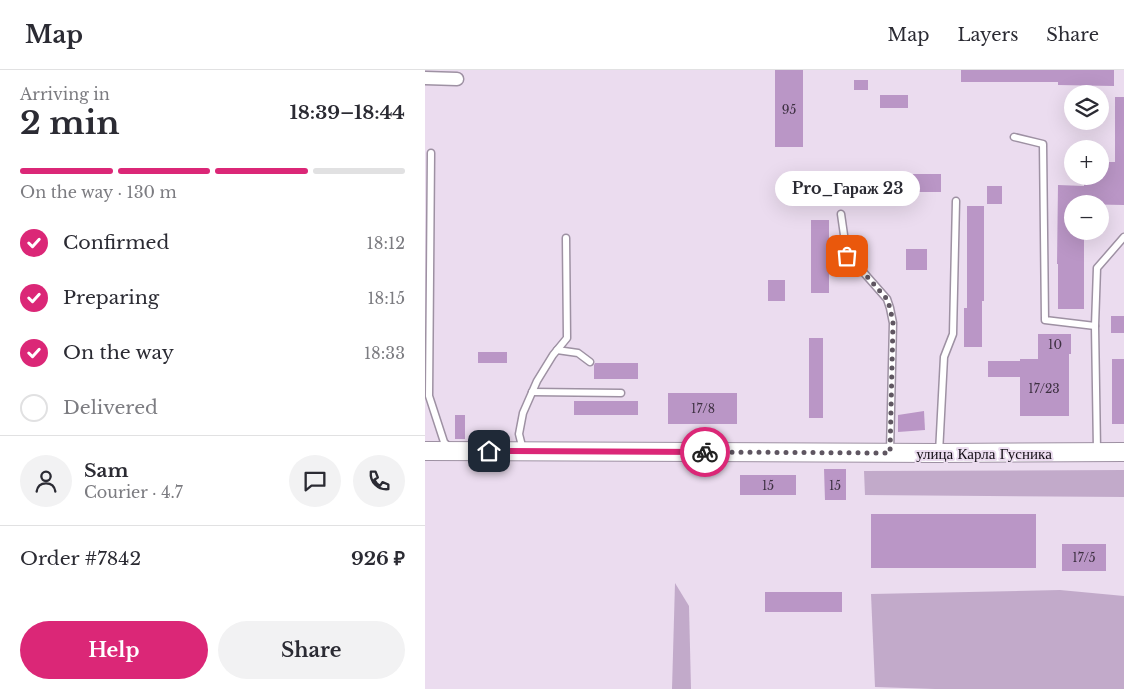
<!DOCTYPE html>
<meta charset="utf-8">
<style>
body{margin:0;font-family:"Libre Baskerville",serif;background:#f2f2f3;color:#2b2b33;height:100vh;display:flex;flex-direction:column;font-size:19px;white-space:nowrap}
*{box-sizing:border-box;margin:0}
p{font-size:16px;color:#7c7c81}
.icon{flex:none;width:28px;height:28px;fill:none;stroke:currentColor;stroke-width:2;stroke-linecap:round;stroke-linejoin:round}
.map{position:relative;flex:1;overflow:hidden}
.side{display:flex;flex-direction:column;background:#fff;width:425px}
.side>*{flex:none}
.tools{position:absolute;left:639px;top:15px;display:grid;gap:10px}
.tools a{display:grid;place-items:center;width:45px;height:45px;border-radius:50%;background:#fff;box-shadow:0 5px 20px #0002;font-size:25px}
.pin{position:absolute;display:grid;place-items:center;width:42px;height:42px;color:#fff;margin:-21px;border-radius:10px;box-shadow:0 2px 8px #0006}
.courier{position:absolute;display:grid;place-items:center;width:50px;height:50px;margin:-25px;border:4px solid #db2777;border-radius:50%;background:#fff;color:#222;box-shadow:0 1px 6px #0007}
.bubble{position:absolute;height:35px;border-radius:18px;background:#fff;box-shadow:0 5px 20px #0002;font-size:16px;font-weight:700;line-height:35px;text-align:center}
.summary em{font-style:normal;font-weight:700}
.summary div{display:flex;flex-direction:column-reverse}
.summary{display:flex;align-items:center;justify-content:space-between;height:85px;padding:0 20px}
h1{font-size:32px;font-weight:700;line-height:38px}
.bar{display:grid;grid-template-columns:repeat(4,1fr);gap:8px 5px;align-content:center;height:60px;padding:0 20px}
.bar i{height:6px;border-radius:4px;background:#e1e1e2}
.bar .active{background:#db2777}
.bar p{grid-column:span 4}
.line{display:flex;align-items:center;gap:12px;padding:0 20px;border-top:1px solid #e1e1e2}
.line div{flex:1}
.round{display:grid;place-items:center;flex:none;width:52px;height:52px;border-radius:26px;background:#f2f2f3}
ol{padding:0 20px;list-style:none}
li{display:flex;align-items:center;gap:15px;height:55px}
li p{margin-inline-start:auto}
li .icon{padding:5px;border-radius:50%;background:#db2777;color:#fff;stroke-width:4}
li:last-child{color:#7c7c81}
li i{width:28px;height:28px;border:2px solid #e1e1e2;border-radius:50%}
.action{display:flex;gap:10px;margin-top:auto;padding:10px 20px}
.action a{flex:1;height:58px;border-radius:30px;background:#db2777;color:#fff;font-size:20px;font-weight:700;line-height:58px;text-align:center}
.action a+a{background:#f2f2f3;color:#2b2b33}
header{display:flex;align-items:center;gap:30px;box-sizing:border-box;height:70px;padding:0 25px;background:#fff;border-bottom:1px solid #e1e1e2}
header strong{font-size:24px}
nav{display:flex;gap:28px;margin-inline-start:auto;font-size:18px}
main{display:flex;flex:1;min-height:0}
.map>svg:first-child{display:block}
</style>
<header>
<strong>Map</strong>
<nav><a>Map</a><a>Layers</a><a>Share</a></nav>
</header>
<main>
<section class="side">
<div class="summary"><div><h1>2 min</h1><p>Arriving in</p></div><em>18:39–18:44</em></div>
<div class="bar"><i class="active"></i><i class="active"></i><i class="active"></i><i></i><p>On the way · 130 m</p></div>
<ol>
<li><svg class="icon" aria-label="check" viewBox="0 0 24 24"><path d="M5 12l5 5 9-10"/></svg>Confirmed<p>18:12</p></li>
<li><svg class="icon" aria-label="check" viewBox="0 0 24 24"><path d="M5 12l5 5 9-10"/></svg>Preparing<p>18:15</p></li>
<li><svg class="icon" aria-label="check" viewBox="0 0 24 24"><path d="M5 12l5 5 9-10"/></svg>On the way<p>18:33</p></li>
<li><i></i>Delivered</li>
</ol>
<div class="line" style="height:90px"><a class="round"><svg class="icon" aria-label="person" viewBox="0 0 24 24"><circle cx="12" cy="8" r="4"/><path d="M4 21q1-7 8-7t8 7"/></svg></a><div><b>Sam</b><p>Courier · 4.7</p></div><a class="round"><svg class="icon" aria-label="chat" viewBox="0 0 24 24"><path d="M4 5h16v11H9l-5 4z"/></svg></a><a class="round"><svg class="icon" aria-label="phone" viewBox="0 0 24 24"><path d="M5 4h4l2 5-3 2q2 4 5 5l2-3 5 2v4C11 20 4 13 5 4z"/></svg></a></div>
<div class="line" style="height:65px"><div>Order #7842</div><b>926 ₽</b></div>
<div class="action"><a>Help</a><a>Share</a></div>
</section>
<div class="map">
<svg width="699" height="619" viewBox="0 0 699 619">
<rect width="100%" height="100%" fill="#ebdcef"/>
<g fill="#c2aaca">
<path d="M699 400V427L440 425 439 401Z"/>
<path d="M250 513 264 536 266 619H247Z"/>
<path d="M635 520 699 526V619H510L450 617 446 524Z"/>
</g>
<g fill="#ba96c6">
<rect x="350" y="0" width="28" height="77"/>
<path d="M536 0H689V16L633 15V12H536Z"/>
<rect x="429" y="10" width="14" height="10"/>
<rect x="455" y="25" width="28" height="13"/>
<path d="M690 27H699V135L648 134V161H659V239H633V194H632L633 115 659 116V106H675V92H690Z"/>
<rect x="485" y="104" width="31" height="18"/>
<rect x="387" y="107" width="53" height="15"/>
<rect x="562" y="116" width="15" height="18"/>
<path d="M542 136H559V231H557V277H539V238H542Z"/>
<rect x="386" y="150" width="18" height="73"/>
<rect x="481" y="179" width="21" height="21"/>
<rect x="343" y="210" width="17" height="21"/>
<rect x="686" y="246" width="13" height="17"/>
<path d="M613 264H646V284H644V346H595V307H563V291H595V289H613Z"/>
<rect x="384" y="268" width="14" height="80"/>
<rect x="53" y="282" width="29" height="11"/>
<rect x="687" y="289" width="12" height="65"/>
<path d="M170 293H213V309H169V295Z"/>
<rect x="243" y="323" width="69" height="31"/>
<rect x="149" y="331" width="64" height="14"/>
<path d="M499 341 500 360 473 362V345Z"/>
<rect x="30" y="345" width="10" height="24"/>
<path d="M399 399H421V430H400Z"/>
<rect x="315" y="405" width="56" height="20"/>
<rect x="446" y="444" width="165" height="54"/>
<rect x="637" y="474" width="44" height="27"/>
<rect x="340" y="522" width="77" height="20"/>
</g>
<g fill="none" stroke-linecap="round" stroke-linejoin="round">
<g stroke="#9e91a3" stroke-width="9">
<g id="lane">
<path d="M589 67 618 74 620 250 670 256"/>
<path d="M6 83 4 326 19 372 24 377"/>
<path d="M416 144 422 186 432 195 462 229 465 238 468 253 465 382"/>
<path d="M132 280 153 283 165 292"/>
<path d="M107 322 196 323"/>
<path d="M98 380 94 364 98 343 112 311 128 285 142 268 141 168"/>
<path d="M672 380 670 256 672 198 699 167"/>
<path d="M514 383 519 287 528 264 531 131"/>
</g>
</g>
<g stroke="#9e91a3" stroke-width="15">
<path id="street" d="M0 8 32 9"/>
</g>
<g stroke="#9e91a3" stroke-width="20">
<path id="secondary" d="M0 381 514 383 699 382"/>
</g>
<use href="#lane" stroke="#fff" stroke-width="6"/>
<use href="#street" stroke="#fff" stroke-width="12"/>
<use href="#secondary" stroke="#fff" stroke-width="18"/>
</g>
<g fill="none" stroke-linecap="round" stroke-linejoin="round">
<path stroke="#5f5661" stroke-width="5" stroke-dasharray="0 9" d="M280 382 465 383 468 252 465 238 462 229 432 195 422 186"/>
<path stroke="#db2777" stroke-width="6" d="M64 381 280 382"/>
</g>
<g text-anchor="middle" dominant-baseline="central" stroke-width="4" stroke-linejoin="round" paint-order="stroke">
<g font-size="12" fill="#3d3041">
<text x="364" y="39">95</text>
<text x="630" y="274">10</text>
<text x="619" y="318">17/23</text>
<text x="278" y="338">17/8</text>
<text x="343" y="415">15</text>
<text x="410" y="415">15</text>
<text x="659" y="487">17/5</text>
</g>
<g font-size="15" fill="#130e15" stroke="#ebdcef">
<text x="559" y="383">улица Карла Гусника</text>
</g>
</g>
</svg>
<div class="tools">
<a><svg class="icon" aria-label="layers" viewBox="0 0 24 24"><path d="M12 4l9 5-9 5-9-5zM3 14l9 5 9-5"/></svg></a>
<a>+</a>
<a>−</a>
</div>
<div class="pin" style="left:422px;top:186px;background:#ea580c"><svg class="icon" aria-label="bag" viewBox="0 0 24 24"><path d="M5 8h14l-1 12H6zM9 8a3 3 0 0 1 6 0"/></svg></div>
<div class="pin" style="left:64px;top:381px;background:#1f2937"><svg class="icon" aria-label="home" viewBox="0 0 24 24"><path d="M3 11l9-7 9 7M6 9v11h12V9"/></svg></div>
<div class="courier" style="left:280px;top:382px"><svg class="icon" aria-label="bike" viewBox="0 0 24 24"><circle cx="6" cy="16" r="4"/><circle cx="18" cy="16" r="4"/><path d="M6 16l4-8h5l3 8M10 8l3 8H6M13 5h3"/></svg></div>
<div class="bubble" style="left:350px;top:101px;width:145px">Pro_Гараж 23</div>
</div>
</main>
